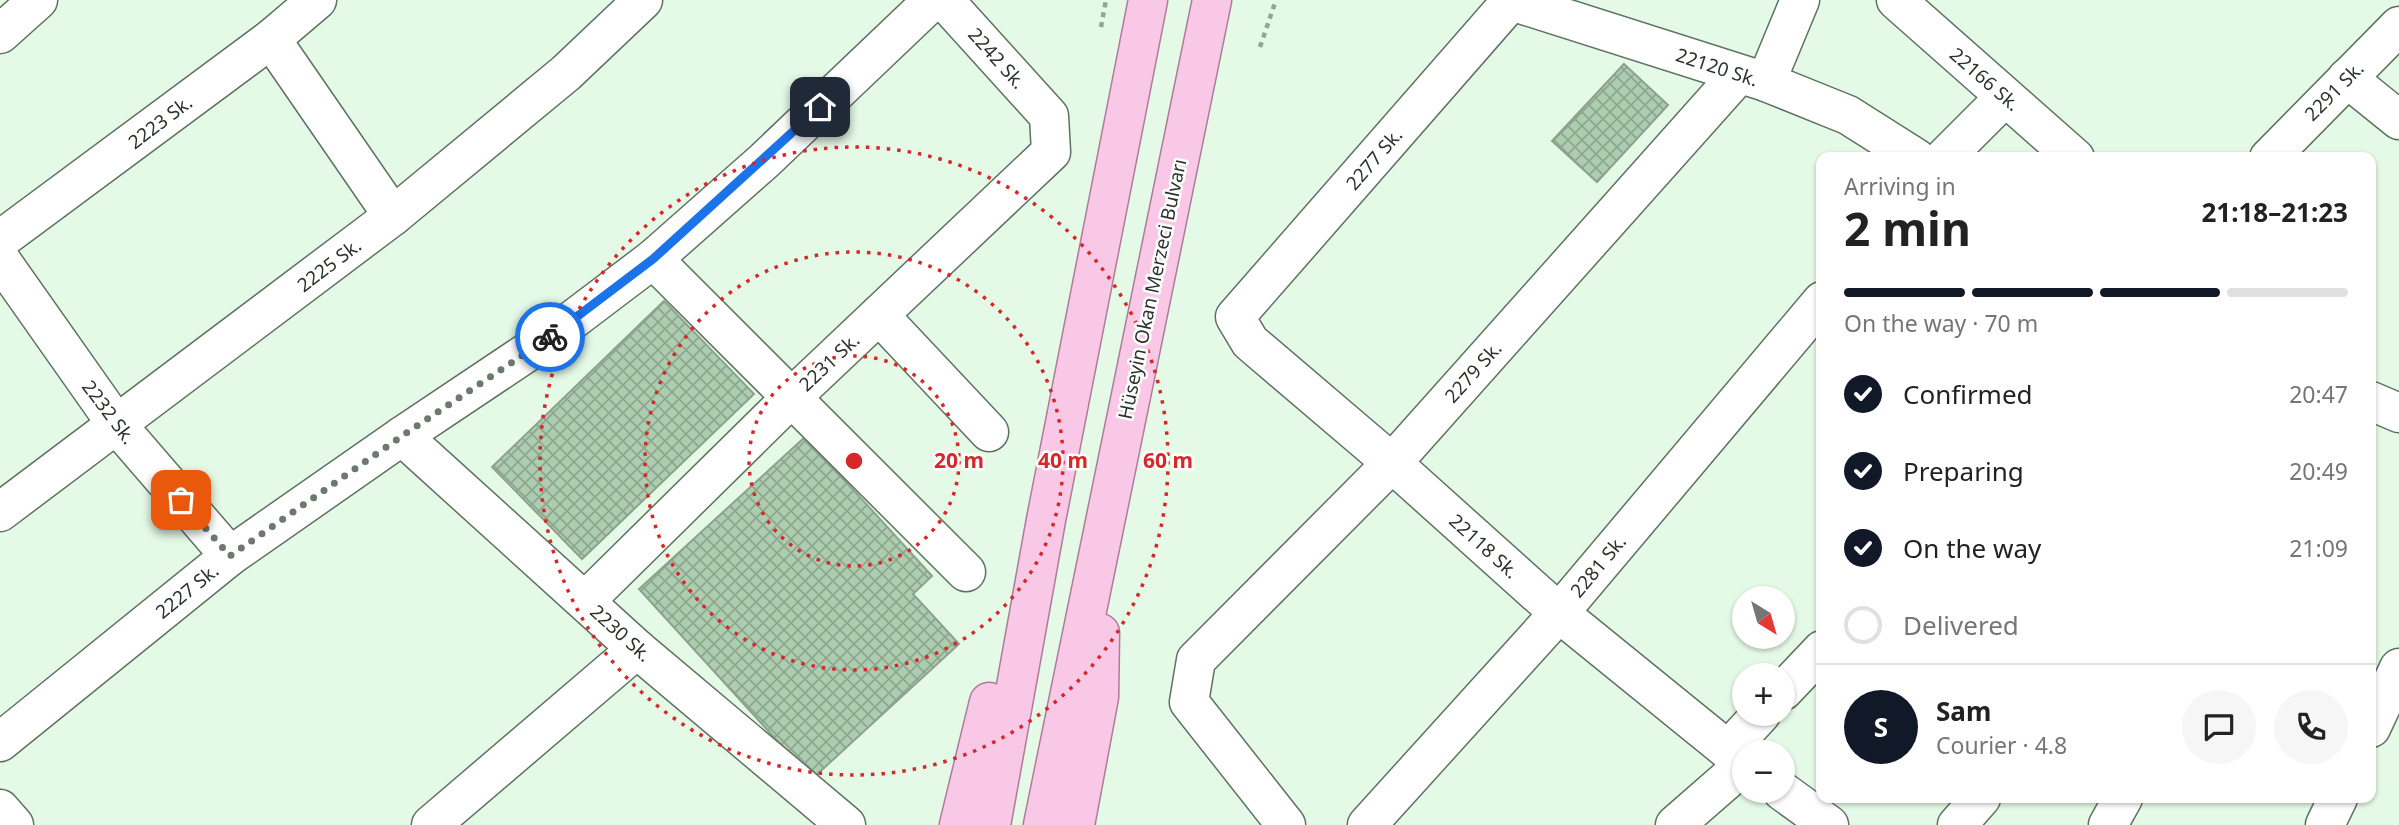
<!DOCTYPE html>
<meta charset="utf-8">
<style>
body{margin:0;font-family:"Noto Sans",sans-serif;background:#f6f6f6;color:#222;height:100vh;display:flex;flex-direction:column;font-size:26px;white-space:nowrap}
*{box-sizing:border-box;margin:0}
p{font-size:23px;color:#767676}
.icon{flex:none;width:38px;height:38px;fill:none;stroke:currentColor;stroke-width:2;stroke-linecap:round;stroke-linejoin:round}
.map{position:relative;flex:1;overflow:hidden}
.drawer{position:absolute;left:1816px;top:152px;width:560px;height:651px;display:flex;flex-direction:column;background:#fff;border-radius:14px;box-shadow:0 2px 5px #0004}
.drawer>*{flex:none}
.needle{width:46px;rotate:143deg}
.controls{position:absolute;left:1732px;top:586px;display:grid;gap:14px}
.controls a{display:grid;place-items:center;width:63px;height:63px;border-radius:50%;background:#fff;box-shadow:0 2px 5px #0004;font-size:35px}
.pin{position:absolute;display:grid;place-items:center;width:60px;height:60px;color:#fff;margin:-30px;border-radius:14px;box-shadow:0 4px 10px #0006}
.courier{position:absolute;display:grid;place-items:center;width:70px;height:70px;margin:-35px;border:5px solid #1a73e8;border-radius:50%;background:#fff;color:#222;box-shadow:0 2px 9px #0007}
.overview em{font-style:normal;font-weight:700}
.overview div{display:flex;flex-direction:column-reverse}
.overview{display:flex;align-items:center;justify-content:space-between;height:119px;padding:0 28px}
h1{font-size:46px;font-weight:700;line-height:52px}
.bar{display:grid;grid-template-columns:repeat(4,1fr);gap:10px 7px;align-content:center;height:84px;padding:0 28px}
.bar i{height:9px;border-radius:5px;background:#e0e0e0}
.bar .selected{background:#111827}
.bar p{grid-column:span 4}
.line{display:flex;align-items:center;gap:18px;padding:0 28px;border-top:2px solid #e0e0e0}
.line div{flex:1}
.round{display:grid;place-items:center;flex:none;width:74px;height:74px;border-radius:37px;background:#f6f6f6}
ol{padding:0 28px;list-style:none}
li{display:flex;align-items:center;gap:21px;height:77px}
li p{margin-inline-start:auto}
li .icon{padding:7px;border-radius:50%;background:#111827;color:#fff;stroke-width:4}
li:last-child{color:#767676}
li i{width:38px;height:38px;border:4px solid #e0e0e0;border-radius:50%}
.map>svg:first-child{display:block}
</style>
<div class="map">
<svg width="2399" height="825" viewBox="0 0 2399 825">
<defs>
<pattern id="building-cross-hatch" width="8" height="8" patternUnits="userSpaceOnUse" patternTransform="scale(1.75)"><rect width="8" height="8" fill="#adcdb0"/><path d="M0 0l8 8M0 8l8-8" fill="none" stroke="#8da78f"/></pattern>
</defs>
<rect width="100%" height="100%" fill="#e4f9e6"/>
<g fill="url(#building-cross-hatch)" stroke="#8da18f" stroke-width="2">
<path d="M1624 64 1668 105 1597 182 1552 141Z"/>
<path d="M664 301 754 394 582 559 492 467Z"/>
<path d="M805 437 932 576 913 594 959 644 812 779 639 589Z"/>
</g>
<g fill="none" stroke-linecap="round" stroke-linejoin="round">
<g stroke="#5f7261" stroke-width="41">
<g id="minor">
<path d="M1508 0 1766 82 1848 115 1916 158"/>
<path d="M1512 0 1235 317 1250 342 1392 463 1559 613 1745 764 1675 825"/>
<path d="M1896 0 2075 158"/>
<path d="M0 34 38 0"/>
<path d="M271 39 393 216"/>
<path d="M2347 78 2399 120"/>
<path d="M1766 82 1800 0"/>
<path d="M1944 158 2005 97"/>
<path d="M2269 158 2399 26"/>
<path d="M0 240 271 39 317 0"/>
<path d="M0 259 117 425 230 556"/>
<path d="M653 259 966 572"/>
<path d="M879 315 989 432"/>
<path d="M2371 401 2399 413"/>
<path d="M402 436 637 649 846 825"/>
<path d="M0 512 393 216 566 73 643 0"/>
<path d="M585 601 792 397 1051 152 1049 116 944 0"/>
<path d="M1783 691 1822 650"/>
<path d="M2371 728 2399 668"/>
<path d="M0 742 230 556 402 436 550 337 653 259 764 161 933 0"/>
<path d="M1728 750 1761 714"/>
<path d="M1782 791 1829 825"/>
<path d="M0 809 14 825"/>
<path d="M431 825 637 649"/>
<path d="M1286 825 1189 702 1196 660 1392 463 1739 74"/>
<path d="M1367 825 1559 613 1822 301"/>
<path d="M1957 825 1981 798"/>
<path d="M2108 825 2123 798"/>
<path d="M2325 825 2338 798"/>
</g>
</g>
<g stroke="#ae7c9b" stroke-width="41">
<g id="major">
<path d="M959 825 989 702"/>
<path d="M991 825 1046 520 1148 0"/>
<path d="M1043 825 1212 0"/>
<path d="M1075 825 1099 697 1100 633"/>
</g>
</g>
<g stroke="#94a496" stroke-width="4.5" stroke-dasharray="5 5" stroke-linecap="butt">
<path d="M1101 27 1106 0"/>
<path d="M1260 47 1276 0"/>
</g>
<use href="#minor" stroke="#fff" stroke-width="38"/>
<use href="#major" stroke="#f9c8e7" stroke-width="38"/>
</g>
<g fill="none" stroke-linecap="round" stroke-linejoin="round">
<path stroke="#6c796d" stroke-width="7" stroke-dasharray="0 12.6" d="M181 500 230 556 402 436 550 337"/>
<path stroke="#1a73e8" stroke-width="9" d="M550 337 653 259 820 107"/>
</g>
<g fill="none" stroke="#d62828" stroke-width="3.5" stroke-dasharray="3.5 7">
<circle cx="854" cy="461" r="105"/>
<circle cx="854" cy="461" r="209"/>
<circle cx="854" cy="461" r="314"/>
</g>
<g text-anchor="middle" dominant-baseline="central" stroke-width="5" stroke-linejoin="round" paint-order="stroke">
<g font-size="19" fill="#2b342c" stroke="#fff">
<text transform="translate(997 58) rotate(48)">2242 Sk.</text>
<text transform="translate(1717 67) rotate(18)">22120 Sk.</text>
<text transform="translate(1985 79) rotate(41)">22166 Sk.</text>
<text transform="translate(2334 91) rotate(-45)">2291 Sk.</text>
<text transform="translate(160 122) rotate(-37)">2223 Sk.</text>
<text transform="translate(1374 159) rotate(-49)">2277 Sk.</text>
<text transform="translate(329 265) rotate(-37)">2225 Sk.</text>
<text transform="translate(1152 289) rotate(-78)">Hüseyin Okan Merzeci Bulvarı</text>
<text transform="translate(829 362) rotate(-43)">2231 Sk.</text>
<text transform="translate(1473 372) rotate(-48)">2279 Sk.</text>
<text transform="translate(109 412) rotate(53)">2232 Sk.</text>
<text transform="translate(1484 546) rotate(42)">22118 Sk.</text>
<text transform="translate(1598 566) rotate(-50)">2281 Sk.</text>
<text transform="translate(187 591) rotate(-39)">2227 Sk.</text>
<text transform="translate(621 633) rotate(42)">2230 Sk.</text>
</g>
</g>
<circle cx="854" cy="461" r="10" fill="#d62828" stroke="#fff" stroke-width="3.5"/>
<g font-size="21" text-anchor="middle" font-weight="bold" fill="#d62828" stroke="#fff" stroke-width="5" stroke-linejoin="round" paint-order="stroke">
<text x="959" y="468">20 m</text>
<text x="1063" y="468">40 m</text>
<text x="1168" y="468">60 m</text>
</g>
</svg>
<div class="controls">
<a><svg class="needle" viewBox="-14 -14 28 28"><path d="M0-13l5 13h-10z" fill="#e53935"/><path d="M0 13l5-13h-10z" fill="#767676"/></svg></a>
<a>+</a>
<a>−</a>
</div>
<div class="pin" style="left:181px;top:500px;background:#ea580c"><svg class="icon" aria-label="bag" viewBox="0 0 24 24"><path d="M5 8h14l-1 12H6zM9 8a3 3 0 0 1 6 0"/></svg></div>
<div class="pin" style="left:820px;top:107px;background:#1f2937"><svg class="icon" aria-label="home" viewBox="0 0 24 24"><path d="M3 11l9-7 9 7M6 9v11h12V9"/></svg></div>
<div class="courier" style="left:550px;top:337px"><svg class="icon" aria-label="bike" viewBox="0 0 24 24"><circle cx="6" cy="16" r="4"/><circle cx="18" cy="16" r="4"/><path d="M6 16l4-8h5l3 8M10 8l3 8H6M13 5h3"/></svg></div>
<section class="drawer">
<div class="overview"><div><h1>2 min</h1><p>Arriving in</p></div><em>21:18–21:23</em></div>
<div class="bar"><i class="selected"></i><i class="selected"></i><i class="selected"></i><i></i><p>On the way · 70 m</p></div>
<ol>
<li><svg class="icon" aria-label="check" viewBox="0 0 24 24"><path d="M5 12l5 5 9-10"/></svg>Confirmed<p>20:47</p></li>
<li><svg class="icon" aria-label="check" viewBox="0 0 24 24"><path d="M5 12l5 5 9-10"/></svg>Preparing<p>20:49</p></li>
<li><svg class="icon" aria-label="check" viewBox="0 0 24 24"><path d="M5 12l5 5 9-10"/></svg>On the way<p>21:09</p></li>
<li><i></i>Delivered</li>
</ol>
<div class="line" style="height:126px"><b class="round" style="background:#111827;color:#fff">S</b><div><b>Sam</b><p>Courier · 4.8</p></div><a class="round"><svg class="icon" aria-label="chat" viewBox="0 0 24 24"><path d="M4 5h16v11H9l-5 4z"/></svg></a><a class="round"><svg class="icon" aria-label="phone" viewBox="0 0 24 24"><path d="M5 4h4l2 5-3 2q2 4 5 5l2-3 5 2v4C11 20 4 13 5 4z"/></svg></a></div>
</section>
</div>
